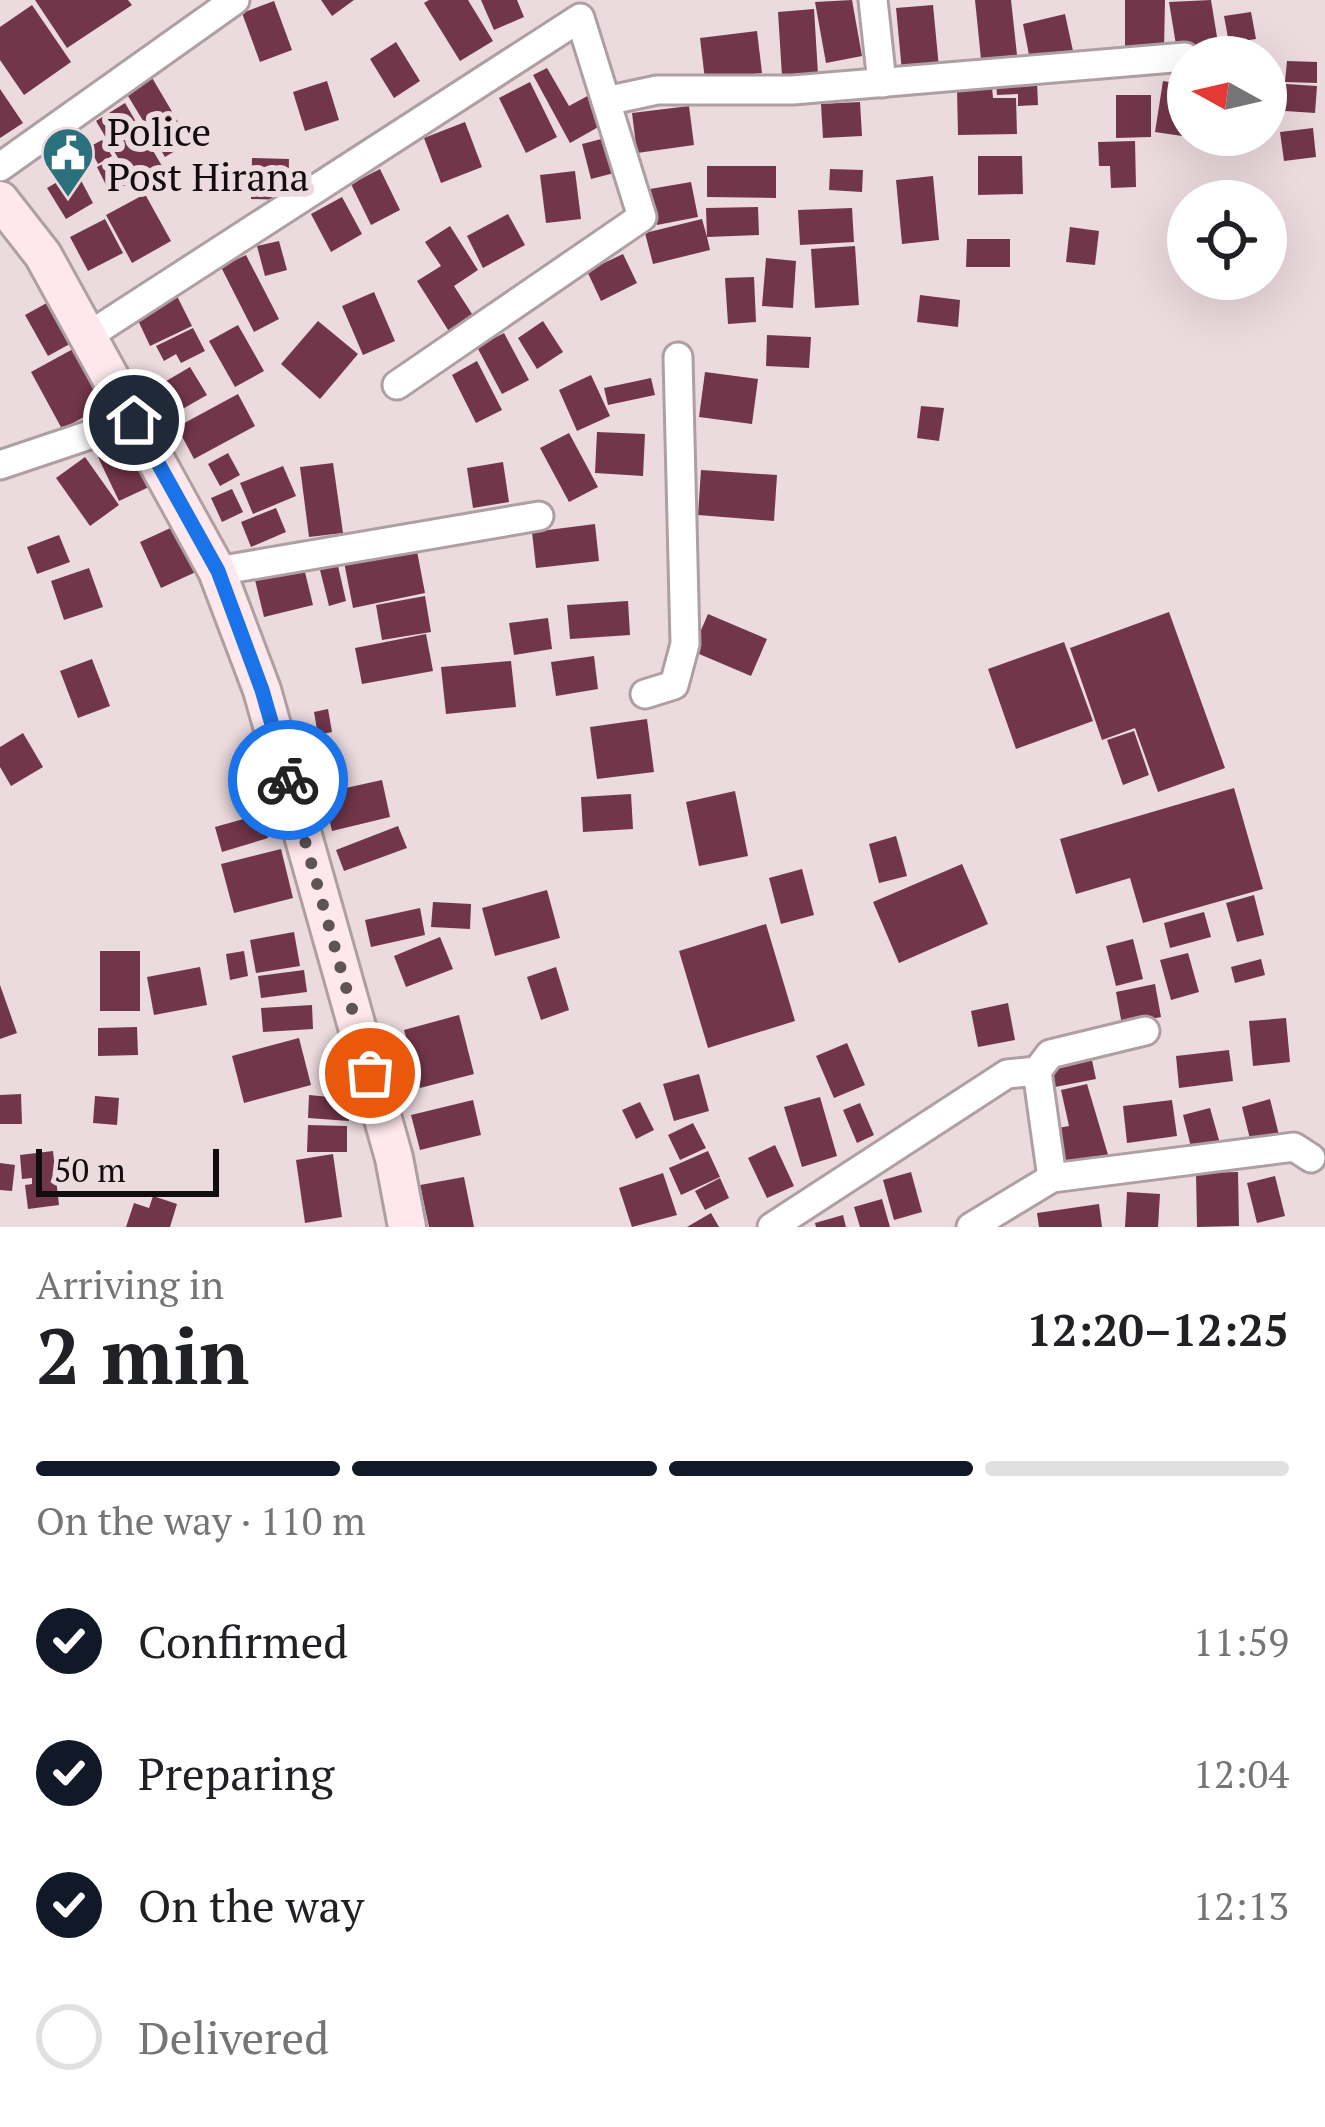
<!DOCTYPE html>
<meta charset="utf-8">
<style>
body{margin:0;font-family:"PT Serif",serif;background:#f6f6f6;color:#202124;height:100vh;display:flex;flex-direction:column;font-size:45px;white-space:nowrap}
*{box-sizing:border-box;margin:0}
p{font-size:39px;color:#757577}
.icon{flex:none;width:66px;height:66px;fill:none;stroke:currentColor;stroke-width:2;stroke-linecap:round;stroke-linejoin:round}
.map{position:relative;height:1227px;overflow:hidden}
.sheet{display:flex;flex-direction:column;background:#fff;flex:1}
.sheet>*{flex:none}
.needle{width:78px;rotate:278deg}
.buttons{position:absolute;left:1167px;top:36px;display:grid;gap:24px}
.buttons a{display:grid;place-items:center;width:120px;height:120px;border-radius:50%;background:#fff;box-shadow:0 12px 48px #0002;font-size:60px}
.scale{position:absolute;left:36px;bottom:30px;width:183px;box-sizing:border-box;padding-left:12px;border:6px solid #110c0d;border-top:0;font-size:33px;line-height:42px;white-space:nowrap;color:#110c0d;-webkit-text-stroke:9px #ebdade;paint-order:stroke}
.pin{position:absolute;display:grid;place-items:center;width:102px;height:102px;color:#fff;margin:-51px;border:6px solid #fff;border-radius:50%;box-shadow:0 3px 12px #0007}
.courier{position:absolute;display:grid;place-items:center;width:120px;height:120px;margin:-60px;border:9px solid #1a73e8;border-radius:50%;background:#fff;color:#222;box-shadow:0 3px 15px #0007}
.summary em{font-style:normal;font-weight:800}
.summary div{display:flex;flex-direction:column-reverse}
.summary{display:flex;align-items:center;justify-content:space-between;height:204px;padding:0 36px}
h1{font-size:78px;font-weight:800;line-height:90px}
.bar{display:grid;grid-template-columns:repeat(4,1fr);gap:18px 12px;align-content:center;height:144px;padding:0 36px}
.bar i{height:15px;border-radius:9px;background:#e0e0e0}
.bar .on{background:#111827}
.bar p{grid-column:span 4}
ol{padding:0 36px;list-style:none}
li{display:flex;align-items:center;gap:36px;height:132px}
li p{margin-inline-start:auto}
li .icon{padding:12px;border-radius:50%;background:#111827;color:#fff;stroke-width:4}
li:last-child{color:#757577}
li i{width:66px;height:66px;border:6px solid #e0e0e0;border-radius:50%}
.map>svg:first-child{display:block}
</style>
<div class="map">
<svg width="1325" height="1227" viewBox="0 0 1325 1227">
<rect width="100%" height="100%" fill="#ebdade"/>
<g fill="#72364a">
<path d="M35 0H128L132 5 67 48Z"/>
<path d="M321 0H354L332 16Z"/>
<path d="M429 0H468L493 41 460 61 424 3Z"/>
<path d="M481 0H517L524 17 494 30Z"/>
<path d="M852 0 862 56 826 63 815 2Z"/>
<path d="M975 0H1011L1017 55 981 59Z"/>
<path d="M1125 0H1165L1164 50 1125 49Z"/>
<path d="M1211 0 1218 43 1177 51 1169 2Z"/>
<path d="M274 1 292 50 260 62 242 13Z"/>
<path d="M32 5 71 62 24 95 0 60V27Z"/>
<path d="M933 5 939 68 902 72 896 8Z"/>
<path d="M814 9 818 74 782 76 778 12Z"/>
<path d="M1251 12 1256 39 1229 43 1224 16Z"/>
<path d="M1065 14 1073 51 1030 60 1023 24Z"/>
<path d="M757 31 762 73 705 80 700 38Z"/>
<path d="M396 42 420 81 394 98 370 59Z"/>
<path d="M1287 61 1317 62V83L1285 82Z"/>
<path d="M547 68 569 106 593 93 609 121 570 143 533 75Z"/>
<path d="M151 76 190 142 165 157 125 91Z"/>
<path d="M327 81 339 120 305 131 293 92Z"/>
<path d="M1163 81 1188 85 1182 136 1155 132Z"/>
<path d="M530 82 557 137 526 153 499 98Z"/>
<path d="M1037 82 1038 105 1018 106V94L997 95 996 84Z"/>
<path d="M1286 84 1317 86 1315 113 1285 111Z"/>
<path d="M992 87 993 98H1016L1017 134 958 135 957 88Z"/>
<path d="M0 89 23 123 0 138Z"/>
<path d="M1116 95H1151V137L1116 138Z"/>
<path d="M860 102 862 136 823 138 821 104Z"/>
<path d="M125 103 162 166 133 183 96 121Z"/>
<path d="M689 106 694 145 637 153 632 113Z"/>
<path d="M465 122 482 167 441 183 424 138Z"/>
<path d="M1313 128 1316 157 1284 161 1280 132Z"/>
<path d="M70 130 82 150 58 164 46 144Z"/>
<path d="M613 136 622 171 591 179 582 144Z"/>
<path d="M102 140 112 156 98 164 89 147Z"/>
<path d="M1135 141 1136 187 1111 188 1110 166H1099L1098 142Z"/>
<path d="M978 156H1022L1023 194 978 195Z"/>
<path d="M115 158 128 184 110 193 97 167Z"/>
<path d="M252 158 289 159 288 200 251 199Z"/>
<path d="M707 166H776V198L707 197Z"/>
<path d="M380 169 400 210 371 225 351 184Z"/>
<path d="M830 169 863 170 862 192 829 190Z"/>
<path d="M76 171 93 203 66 219 47 188Z"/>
<path d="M575 171 581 219 546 223 540 175Z"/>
<path d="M933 176 939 240 902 244 896 180Z"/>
<path d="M691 182 698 217 657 225 650 189Z"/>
<path d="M145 194 171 241 132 263 106 215Z"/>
<path d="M342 197 362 234 331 252 311 214Z"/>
<path d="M758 207 759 235 707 237 710 250 653 264 645 233 702 219 707 237 706 208Z"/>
<path d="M852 208 854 242 800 245 798 210Z"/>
<path d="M508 214 525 245 483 268 467 236Z"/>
<path d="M105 219 123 253 88 271 70 237Z"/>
<path d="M450 226 478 270 454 286 474 317 450 333 417 281 441 266 425 242Z"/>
<path d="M1070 227 1099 231 1095 265 1066 262Z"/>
<path d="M967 239H1010V267H966Z"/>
<path d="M279 241 287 270 265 276 257 246Z"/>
<path d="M855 246 859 305 815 308 811 249Z"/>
<path d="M623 254 637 283 601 301 587 271Z"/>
<path d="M246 255 279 319 254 332 221 267Z"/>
<path d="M766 258 796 261 793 308 762 306Z"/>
<path d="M754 277 756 322 728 324 725 278Z"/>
<path d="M374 292 395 341 363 355 342 306Z"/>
<path d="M176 294 192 326 150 346 135 314Z"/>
<path d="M920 295 960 300 958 327 917 322Z"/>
<path d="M54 299 77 340 48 356 25 315Z"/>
<path d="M318 321 358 354 320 399 281 364Z"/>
<path d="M543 321 563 352 537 369 518 338Z"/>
<path d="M238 325 264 371 235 387 209 341Z"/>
<path d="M193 328 205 351 181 363 176 354 164 361 156 346Z"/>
<path d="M504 333 529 380 502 394 477 347Z"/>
<path d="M767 335 811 337 809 368 766 366Z"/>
<path d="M73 349 104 406 62 429 31 372Z"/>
<path d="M477 361 502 410 476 423 452 375Z"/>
<path d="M190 367 207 395 172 415 156 387Z"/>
<path d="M705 372 758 379 752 424 699 417Z"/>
<path d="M591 375 610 416 577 431 559 390Z"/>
<path d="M651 378 655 395 608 405 604 388Z"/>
<path d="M238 394 255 426 194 459 177 427Z"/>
<path d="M921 406 944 408 939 441 917 438Z"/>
<path d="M597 432 645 434 643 476 595 473Z"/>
<path d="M569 433 598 487 569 502 540 448Z"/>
<path d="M128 443 149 487 119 501 98 457Z"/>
<path d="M228 453 240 475 220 486 208 464Z"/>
<path d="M85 457 119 505 90 526 56 478Z"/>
<path d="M503 462 509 502 473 508 467 468Z"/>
<path d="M333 463 343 533 309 537 300 467Z"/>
<path d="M283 466 296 496 253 514 240 483Z"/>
<path d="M701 470 777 475 774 521 698 515Z"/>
<path d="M232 489 243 512 222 522 211 498Z"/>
<path d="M276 508 286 532 251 547 241 522Z"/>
<path d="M595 524 599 561 536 568 532 532Z"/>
<path d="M177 525 198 571 161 588 140 542Z"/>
<path d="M59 535 70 562 37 574 27 547Z"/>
<path d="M416 546 425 593 353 608 344 562Z"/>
<path d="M338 566 346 601 329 606 320 570Z"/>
<path d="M89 568 103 607 64 620 51 581Z"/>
<path d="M304 568 313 605 264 617 255 580Z"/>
<path d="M425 596 431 632 382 640 376 605Z"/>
<path d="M628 601 630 635 570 639 567 605Z"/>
<path d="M1169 612 1225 768 1158 792 1135 728 1102 740 1070 648Z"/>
<path d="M708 614 767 639 751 676 692 651Z"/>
<path d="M548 618 552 649 514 655 509 623Z"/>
<path d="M426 634 433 671 362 684 355 648Z"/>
<path d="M1064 642 1093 721 1016 749 988 669Z"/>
<path d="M594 656 598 689 556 696 551 662Z"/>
<path d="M92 659 110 706 78 718 60 671Z"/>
<path d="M511 661 516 707 446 714 441 667Z"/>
<path d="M328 709 332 732 318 735 314 712Z"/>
<path d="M647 719 654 772 597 779 590 727Z"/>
<path d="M1134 731 1149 775 1123 785 1107 740Z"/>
<path d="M23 733 43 767 11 786 0 767V747Z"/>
<path d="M382 780 390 817 332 831 323 793Z"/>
<path d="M1234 788 1263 889 1143 923 1130 878 1076 894 1060 839Z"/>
<path d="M735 791 748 856 699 866 686 802Z"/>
<path d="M631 794 633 829 583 832 581 797Z"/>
<path d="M261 814 268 838 222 852 215 827Z"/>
<path d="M398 826 407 848 344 871 336 850Z"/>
<path d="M896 836 907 876 879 883 869 844Z"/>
<path d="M281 849 293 898 234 913 221 864Z"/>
<path d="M962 864 988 924 899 963 873 902Z"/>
<path d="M802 869 814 915 781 924 769 878Z"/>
<path d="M547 890 560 938 495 956 482 908Z"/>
<path d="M1254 895 1264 935 1237 942 1226 903Z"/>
<path d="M433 902 471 904 470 929 431 927Z"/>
<path d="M420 908 425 935 371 947 365 920Z"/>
<path d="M1204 912 1211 937 1170 948 1164 923Z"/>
<path d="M766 924 795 1021 708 1048 679 951Z"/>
<path d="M294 932 300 966 256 973 250 940Z"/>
<path d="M440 937 453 969 406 987 394 956Z"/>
<path d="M1133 939 1143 979 1116 986 1106 946Z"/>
<rect x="100" y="951" width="40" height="60"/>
<path d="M244 951 248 976 230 980 226 954Z"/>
<path d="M1188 953 1199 992 1171 1000 1160 960Z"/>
<path d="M1261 959 1265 975 1235 983 1231 967Z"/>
<path d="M200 967 207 1005 154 1015 147 977Z"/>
<path d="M556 967 569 1010 541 1020 527 977Z"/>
<path d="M304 970 307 992 261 998 258 976Z"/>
<path d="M1155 984 1161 1017 1122 1025 1116 992Z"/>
<path d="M0 985 17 1033 0 1039Z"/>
<path d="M1008 1003 1015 1040 978 1047 971 1011Z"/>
<path d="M312 1005 313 1029 263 1032 261 1008Z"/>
<path d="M459 1015 474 1074 420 1088 404 1030Z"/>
<path d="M1286 1018 1290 1062 1253 1066 1249 1021Z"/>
<path d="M137 1027 138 1055 98 1056V1028Z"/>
<path d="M299 1038 311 1085 244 1103 232 1056Z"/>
<path d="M847 1043 865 1085 834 1098 816 1056Z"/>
<path d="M1229 1050 1233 1081 1179 1088 1176 1056Z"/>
<path d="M1090 1051 1096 1079 1055 1087 1050 1059Z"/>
<path d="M699 1074 709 1111 674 1121 663 1084Z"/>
<path d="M1087 1084 1109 1158 1066 1167 1058 1128 1069 1126 1061 1090Z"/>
<path d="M21 1094 22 1124H0V1095Z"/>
<path d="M309 1095 351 1099 349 1121 308 1118Z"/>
<path d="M95 1096 119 1098 117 1125 93 1123Z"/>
<path d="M820 1097 837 1156 802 1167 784 1107Z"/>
<path d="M1270 1099 1280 1139 1252 1147 1242 1107Z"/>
<path d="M473 1100 481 1135 420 1150 411 1115Z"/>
<path d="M1172 1100 1177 1136 1127 1143 1123 1106Z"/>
<path d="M640 1102 654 1130 636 1139 622 1110Z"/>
<path d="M860 1103 874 1135 857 1143 843 1110Z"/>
<path d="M1210 1108 1221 1147 1193 1155 1183 1115Z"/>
<path d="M693 1123 706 1148 680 1160 668 1135Z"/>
<path d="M308 1125 347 1126V1152H307Z"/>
<path d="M775 1145 794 1186 767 1198 748 1158Z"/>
<path d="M53 1151 59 1205 28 1209 25 1185 32 1184V1178L22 1179 20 1155Z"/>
<path d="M708 1151 720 1177 681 1195 669 1168Z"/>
<path d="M333 1154 342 1217 305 1223 296 1160Z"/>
<path d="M0 1163 15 1165 12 1191 0 1190Z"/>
<path d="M911 1172 922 1212 894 1220 883 1180Z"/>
<path d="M1238 1172 1239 1226 1197 1227 1196 1173Z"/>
<path d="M663 1173 677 1215 632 1227 619 1188Z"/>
<path d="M1275 1176 1285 1216 1257 1223 1247 1183Z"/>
<path d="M464 1177 474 1227H429L420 1185Z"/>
<path d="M720 1178 729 1198 705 1210 695 1191Z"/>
<path d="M1127 1192 1160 1194 1158 1227H1125Z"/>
<path d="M153 1196 177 1204 170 1227H126L134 1203 149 1208Z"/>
<path d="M882 1199 890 1227H860L854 1207Z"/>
<path d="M1099 1204 1102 1227H1039L1037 1213Z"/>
<path d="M711 1213 719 1227H687Z"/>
<path d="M843 1215 846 1227H816L815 1223Z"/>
</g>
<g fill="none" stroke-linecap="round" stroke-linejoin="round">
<g stroke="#ae9fa2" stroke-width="33">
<g id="street">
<path d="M873 0 882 83"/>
<path d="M606 101 657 90H793L1185 57"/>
<path d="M0 167 235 0"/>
<path d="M88 336 580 18 642 217 397 385"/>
<path d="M0 465 134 420"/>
<path d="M217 571 539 516"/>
<path d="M645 694 674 685 685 644 678 357"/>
<path d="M1052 1178 1037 1071 1050 1054 1145 1031"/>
<path d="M772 1227 1007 1074 1037 1071"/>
<path d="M971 1227 1052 1178 1294 1147 1311 1158"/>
</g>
</g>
<g stroke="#ae9fa2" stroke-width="42">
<path id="secondary" d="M0 200 43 255 217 571 262 690 394 1158 407 1227"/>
</g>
<use href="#street" stroke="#fff" stroke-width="27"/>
<use href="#secondary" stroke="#fee7ed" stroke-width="36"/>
</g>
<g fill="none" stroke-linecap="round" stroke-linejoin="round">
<path stroke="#5d5456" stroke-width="12" stroke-dasharray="0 21.6" d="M288 780 370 1073"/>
<path stroke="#1a73e8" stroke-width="15" d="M134 420 218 571 262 690 288 780"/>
</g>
<defs>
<g id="civic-pin" transform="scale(2.7)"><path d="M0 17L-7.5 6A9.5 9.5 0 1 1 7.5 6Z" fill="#2a717d" stroke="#ebdade"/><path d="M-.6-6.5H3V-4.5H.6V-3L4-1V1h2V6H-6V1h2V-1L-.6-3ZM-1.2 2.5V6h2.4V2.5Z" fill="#fff"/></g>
</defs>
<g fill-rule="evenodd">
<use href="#civic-pin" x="68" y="153"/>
</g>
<g text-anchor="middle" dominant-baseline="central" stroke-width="12" stroke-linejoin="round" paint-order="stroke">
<g font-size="39" fill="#110c0d" stroke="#ebdade" text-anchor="start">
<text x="107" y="131">Police<tspan x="107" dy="45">Post Hirana</tspan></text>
</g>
</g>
</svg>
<div class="buttons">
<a><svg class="needle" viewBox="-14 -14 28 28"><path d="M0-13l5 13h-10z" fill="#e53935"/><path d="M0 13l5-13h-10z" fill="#757577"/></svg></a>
<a><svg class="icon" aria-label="locate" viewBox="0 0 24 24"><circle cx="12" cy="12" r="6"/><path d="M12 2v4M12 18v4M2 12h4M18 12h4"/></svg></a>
</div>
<div class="scale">50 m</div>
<div class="pin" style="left:370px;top:1073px;background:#ea580c"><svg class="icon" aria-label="bag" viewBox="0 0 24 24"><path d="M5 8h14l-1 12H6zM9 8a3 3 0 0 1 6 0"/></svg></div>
<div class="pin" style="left:134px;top:420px;background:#1f2937"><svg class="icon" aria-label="home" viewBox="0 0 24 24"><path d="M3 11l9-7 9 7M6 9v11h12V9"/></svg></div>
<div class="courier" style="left:288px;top:780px"><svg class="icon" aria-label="bike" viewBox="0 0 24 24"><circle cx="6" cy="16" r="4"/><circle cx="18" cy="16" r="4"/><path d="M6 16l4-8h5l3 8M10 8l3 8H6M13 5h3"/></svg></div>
</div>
<section class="sheet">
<div class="summary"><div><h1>2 min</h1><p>Arriving in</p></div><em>12:20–12:25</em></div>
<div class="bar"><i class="on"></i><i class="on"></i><i class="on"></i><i></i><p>On the way · 110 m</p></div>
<ol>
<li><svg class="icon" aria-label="check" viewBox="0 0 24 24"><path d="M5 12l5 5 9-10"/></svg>Confirmed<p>11:59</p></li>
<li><svg class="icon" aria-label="check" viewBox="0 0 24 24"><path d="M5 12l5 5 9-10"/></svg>Preparing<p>12:04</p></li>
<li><svg class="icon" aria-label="check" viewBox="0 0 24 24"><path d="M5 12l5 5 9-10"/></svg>On the way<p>12:13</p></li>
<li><i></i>Delivered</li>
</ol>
</section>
